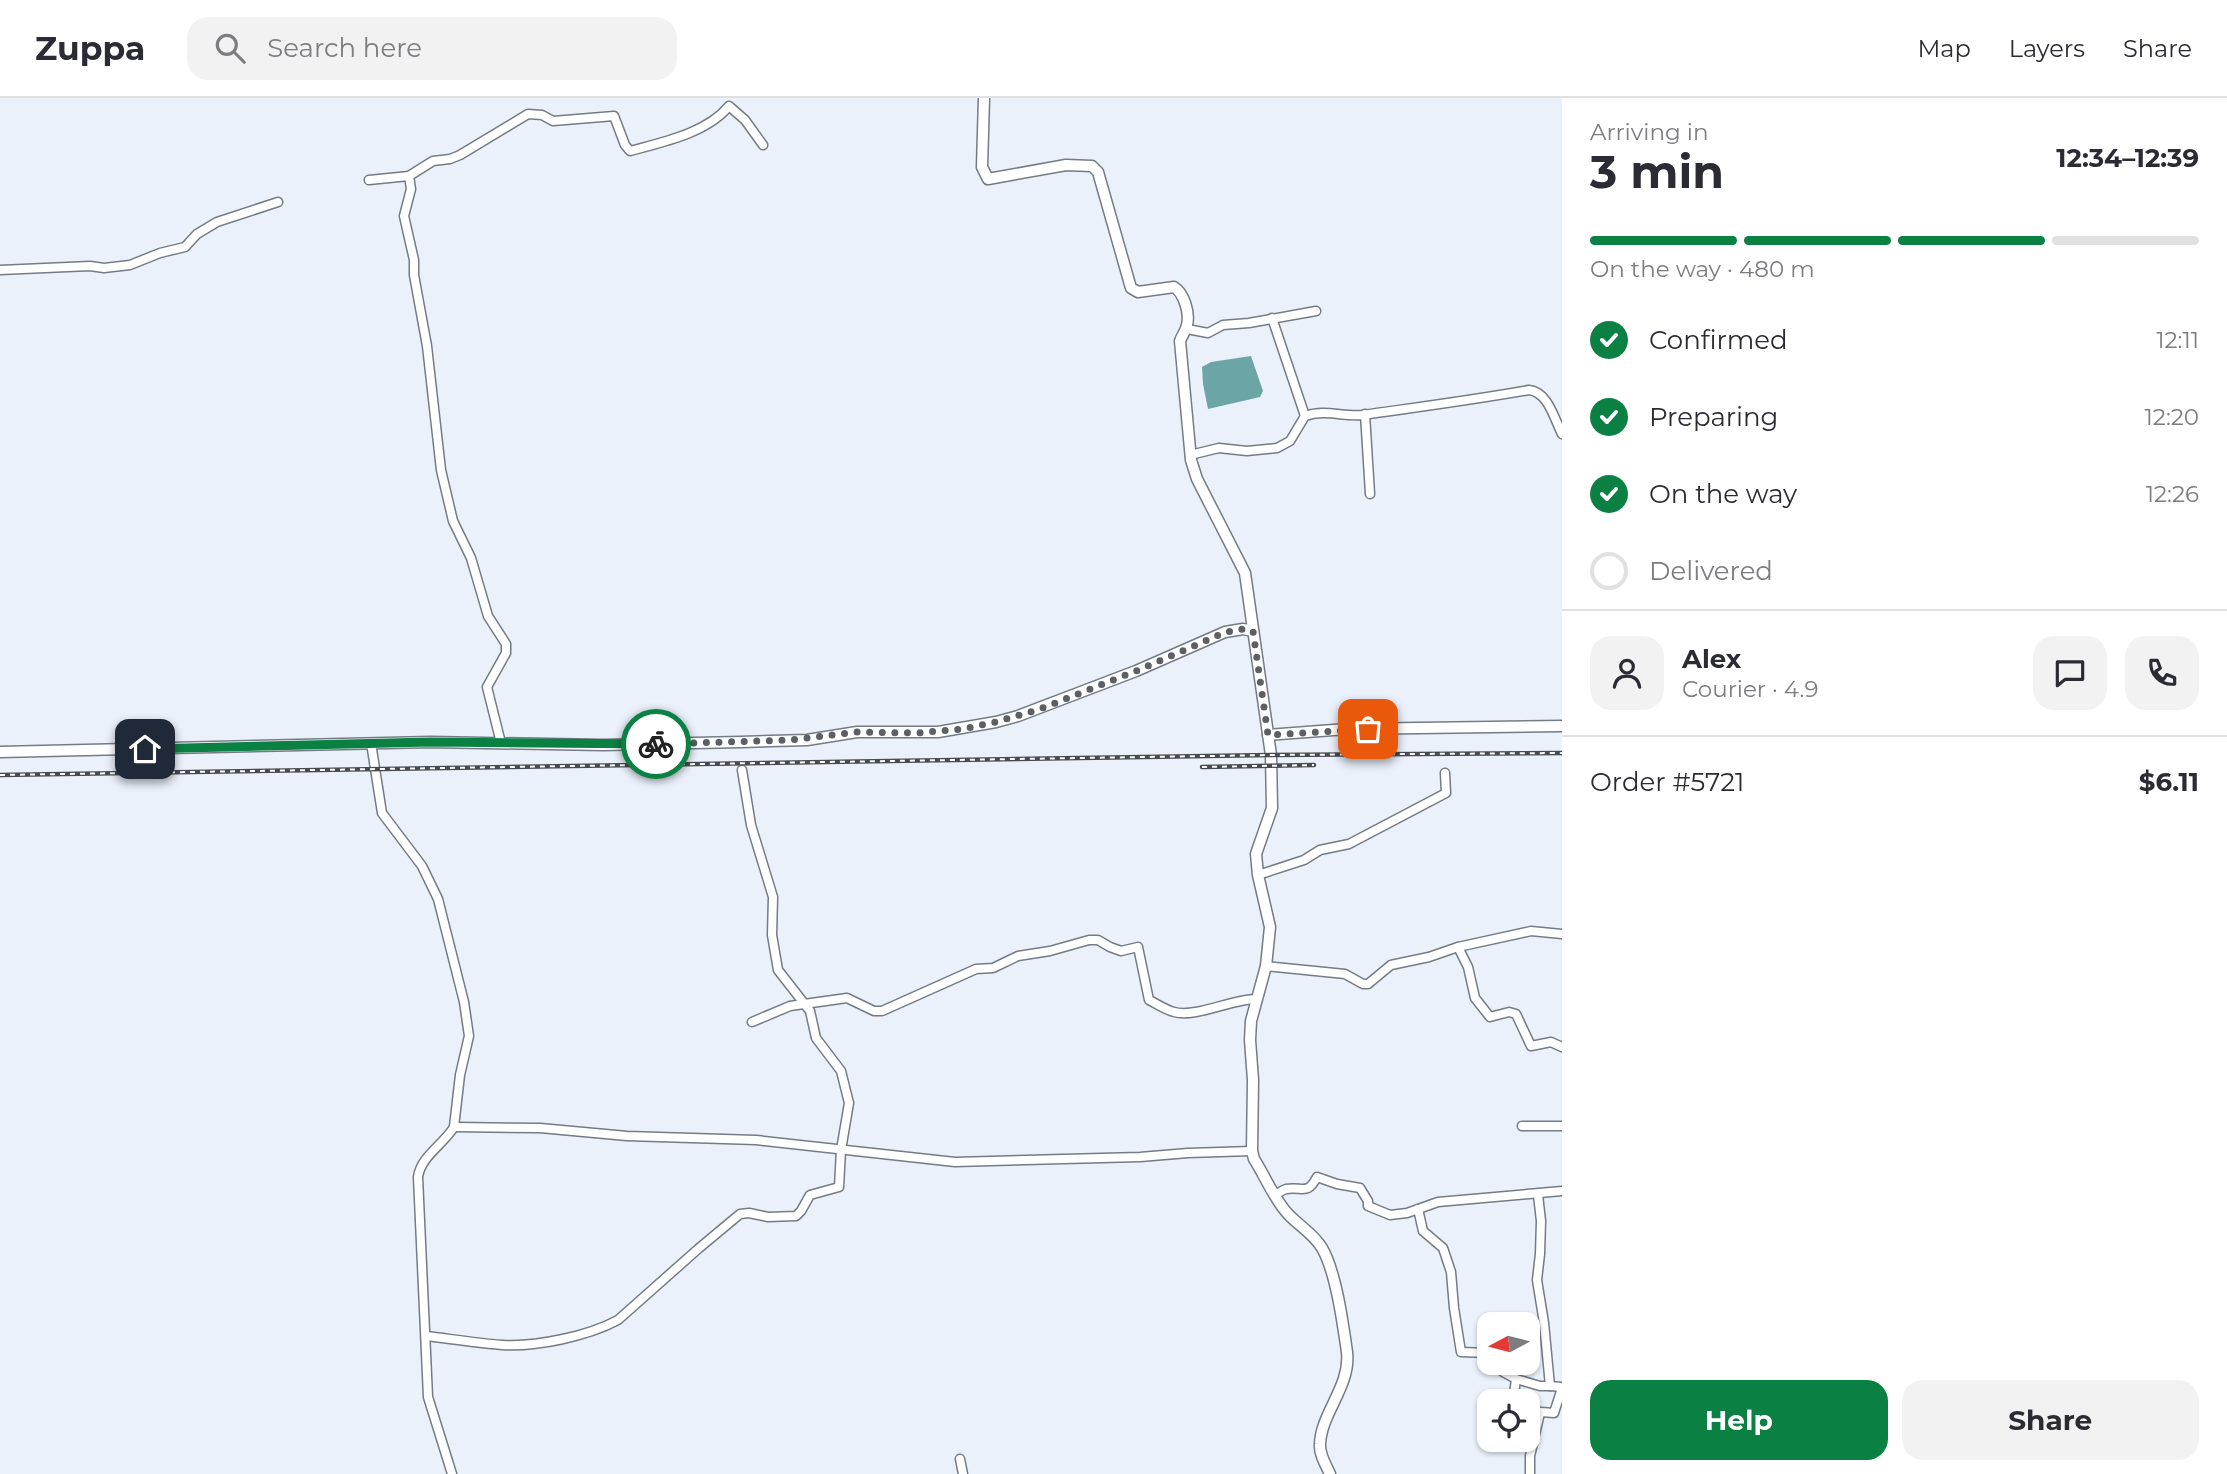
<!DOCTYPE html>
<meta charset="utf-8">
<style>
body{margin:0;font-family:Montserrat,sans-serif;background:#f2f2f3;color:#2b2b33;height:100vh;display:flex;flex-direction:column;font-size:26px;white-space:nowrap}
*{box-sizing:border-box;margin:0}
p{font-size:23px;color:#7c7c81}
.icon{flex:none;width:38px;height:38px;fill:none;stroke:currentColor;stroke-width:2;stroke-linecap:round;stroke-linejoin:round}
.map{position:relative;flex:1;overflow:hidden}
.drawer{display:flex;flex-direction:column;background:#fff;width:665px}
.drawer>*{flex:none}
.needle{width:46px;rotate:263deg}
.fabs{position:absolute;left:1477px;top:1214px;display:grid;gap:14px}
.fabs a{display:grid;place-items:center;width:63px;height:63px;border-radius:14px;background:#fff;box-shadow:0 2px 5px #0004;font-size:35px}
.pin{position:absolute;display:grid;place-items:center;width:60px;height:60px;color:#fff;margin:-30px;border-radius:14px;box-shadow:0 4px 10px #0006}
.courier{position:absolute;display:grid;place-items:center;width:70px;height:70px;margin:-35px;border:5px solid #0b8043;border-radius:50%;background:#fff;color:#222;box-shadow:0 2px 9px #0007}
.overview em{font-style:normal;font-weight:700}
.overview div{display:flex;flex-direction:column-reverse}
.overview{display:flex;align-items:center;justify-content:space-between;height:119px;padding:0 28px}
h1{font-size:46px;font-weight:700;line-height:52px}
.bar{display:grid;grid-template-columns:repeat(4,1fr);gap:10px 7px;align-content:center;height:84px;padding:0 28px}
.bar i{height:9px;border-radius:5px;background:#e1e1e2}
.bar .current{background:#0b8043}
.bar p{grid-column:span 4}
.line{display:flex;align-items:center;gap:18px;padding:0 28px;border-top:2px solid #e1e1e2}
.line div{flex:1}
.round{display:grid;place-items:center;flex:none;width:74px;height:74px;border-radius:21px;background:#f2f2f3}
ol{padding:0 28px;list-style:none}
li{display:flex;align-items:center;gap:21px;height:77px}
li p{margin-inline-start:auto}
li .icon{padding:7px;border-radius:50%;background:#0b8043;color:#fff;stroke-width:4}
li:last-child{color:#7c7c81}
li i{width:38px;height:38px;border:4px solid #e1e1e2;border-radius:50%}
.cta{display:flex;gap:14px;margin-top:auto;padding:14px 28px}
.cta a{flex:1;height:80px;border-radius:21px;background:#0b8043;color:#fff;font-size:28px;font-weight:700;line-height:80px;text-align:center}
.cta a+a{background:#f2f2f3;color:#2b2b33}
header{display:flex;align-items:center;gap:42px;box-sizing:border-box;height:98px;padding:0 35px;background:#fff;border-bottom:2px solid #e1e1e2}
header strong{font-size:33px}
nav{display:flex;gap:38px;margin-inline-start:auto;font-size:24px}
.search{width:490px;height:63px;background:#f2f2f3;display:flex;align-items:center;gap:18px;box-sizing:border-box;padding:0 24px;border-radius:21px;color:#7c7c81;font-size:26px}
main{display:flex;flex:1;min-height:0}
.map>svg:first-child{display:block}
</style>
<header>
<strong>Zuppa</strong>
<div class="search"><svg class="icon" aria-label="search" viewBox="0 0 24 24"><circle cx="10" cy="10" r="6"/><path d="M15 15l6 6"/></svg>Search here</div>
<nav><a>Map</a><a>Layers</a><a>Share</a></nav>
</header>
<main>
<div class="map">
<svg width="1562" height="1376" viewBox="0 0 1562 1376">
<rect width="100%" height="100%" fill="#eaf1fb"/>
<path fill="#6ca5a6" d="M1251 258 1263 293 1260 299 1208 311 1203 286 1202 269 1211 264Z"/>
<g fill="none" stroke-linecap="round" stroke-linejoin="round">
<g stroke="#757b85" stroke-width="11">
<g id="minor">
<path d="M409 78 411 91 404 118 414 162V177L427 248 441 372 453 423 471 460 488 518 506 546V555L487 589 501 645"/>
<path d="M369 82 409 78 433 63 450 61 460 57 528 16 542 17 553 23 614 18 625 47 630 53C663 44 707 35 729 8L745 22 763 47"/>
<path d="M0 172 90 168 104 170 130 167 160 155 185 149 197 136 217 124 278 104"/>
<path d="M1272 220 1305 318"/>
<path d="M1187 231 1208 235 1223 227 1249 225 1316 213"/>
<path d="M1365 316 1370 396"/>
<path d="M1190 357 1219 350 1247 353 1277 350 1290 343 1305 318C1325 311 1343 319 1363 317 1419 309 1473 302 1529 292 1548 294 1554 320 1562 336"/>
<path d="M371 645 382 715 422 768 438 801 464 904 469 938 460 977 454 1029C443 1047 421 1058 418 1079L428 1299 452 1376"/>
<path d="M1258 777 1304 762 1320 752 1349 746 1446 695 1445 675"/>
<path d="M1458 849 1468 869 1475 900 1490 919 1509 914 1516 916 1531 948 1551 944 1562 949"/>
<path d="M1266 868 1345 876 1363 886H1368L1391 867 1429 859 1458 849 1531 833 1562 836"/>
<path d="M752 924 790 908 847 900 874 913H882L976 871 993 870 1018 858 1050 853 1089 842H1098L1110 849 1121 853 1138 849 1149 902C1157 906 1166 912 1174 914 1196 920 1232 901 1256 901"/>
<path d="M1522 1028H1562"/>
<path d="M454 1029 540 1030 627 1038 756 1042 955 1064 1140 1059 1188 1055 1252 1053"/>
<path d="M1275 1097C1279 1095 1282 1092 1286 1091 1303 1088 1307 1098 1317 1079L1337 1086 1360 1090 1368 1103V1108L1390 1117 1407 1115 1438 1104 1562 1093"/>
<path d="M1538 1097 1541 1123 1540 1156 1537 1182 1544 1225 1550 1288 1562 1289"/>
<path d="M1418 1111 1423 1133 1443 1150 1451 1174 1454 1210 1461 1254 1489 1255"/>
<path d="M426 1238C451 1241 476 1245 502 1247 537 1249 588 1238 618 1222L698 1151 740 1116 749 1115 768 1119 796 1118 801 1113 810 1097 839 1089 841 1052 849 1005 841 973 816 940 810 913 778 872 772 837 773 799 751 727 742 672"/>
<path d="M1502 1265 1503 1274 1516 1281 1513 1304"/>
<path d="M1516 1281 1540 1288H1550"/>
<path d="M1528 1313 1554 1315 1562 1290"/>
<path d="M960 1361 963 1376"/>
<path d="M1530 1376V1358L1540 1315"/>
</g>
</g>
<g stroke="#757b85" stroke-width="13">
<g id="tertiary">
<path d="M984 0 982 69 988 81 1066 67 1092 68 1098 74 1131 190 1138 194 1174 189C1184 195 1190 215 1187 227 1186 233 1182 237 1180 243L1191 362 1197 381 1245 475 1271 657 1272 710 1256 756 1258 777 1270 829 1266 868 1251 923 1250 942 1253 982 1252 1053 1254 1061C1265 1078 1274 1101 1288 1116 1298 1127 1314 1136 1322 1150 1336 1174 1343 1226 1347 1254 1351 1288 1321 1315 1320 1346 1319 1356 1326 1367 1330 1376"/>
<path d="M1268 637 1347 631 1562 628"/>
<path d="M0 654 431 644 603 647 741 644 807 642 857 634H938L996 624 1018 618 1136 573 1225 534 1243 531 1253 533"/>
</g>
</g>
<use href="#minor" stroke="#fff" stroke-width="8"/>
<use href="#tertiary" stroke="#fff" stroke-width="10"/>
<g stroke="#474b50" stroke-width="4.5">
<g id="rail">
<path d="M1202 669 1314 667"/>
<path d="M0 677 1271 657 1562 655"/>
</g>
</g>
<use href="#rail" stroke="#fdfdfd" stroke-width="2" stroke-dasharray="5" stroke-linecap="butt"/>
</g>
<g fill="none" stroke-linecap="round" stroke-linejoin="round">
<path stroke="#5c5f65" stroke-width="7" stroke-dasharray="0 12.6" d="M656 646 791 642 857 634 916 635 963 631 996 624 1040 611 1136 573 1226 534 1243 531 1253 533 1268 637 1368 631"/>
<path stroke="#0b8043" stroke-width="9" d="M145 651 431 644 656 646"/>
</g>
</svg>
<div class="fabs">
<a><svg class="needle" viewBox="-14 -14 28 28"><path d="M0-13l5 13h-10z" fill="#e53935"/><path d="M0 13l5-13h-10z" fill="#7c7c81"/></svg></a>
<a><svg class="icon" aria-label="locate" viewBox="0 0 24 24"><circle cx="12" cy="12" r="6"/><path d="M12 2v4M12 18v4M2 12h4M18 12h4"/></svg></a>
</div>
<div class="pin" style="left:1368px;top:631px;background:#ea580c"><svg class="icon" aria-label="bag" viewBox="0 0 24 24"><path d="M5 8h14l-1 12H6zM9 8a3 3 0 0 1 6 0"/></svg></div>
<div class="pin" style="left:145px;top:651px;background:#1f2937"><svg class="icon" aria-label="home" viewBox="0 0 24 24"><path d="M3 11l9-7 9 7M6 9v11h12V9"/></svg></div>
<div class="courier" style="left:656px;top:646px"><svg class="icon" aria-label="bike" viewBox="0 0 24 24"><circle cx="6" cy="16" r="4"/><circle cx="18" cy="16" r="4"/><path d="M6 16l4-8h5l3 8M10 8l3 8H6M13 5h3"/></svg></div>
</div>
<section class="drawer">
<div class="overview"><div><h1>3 min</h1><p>Arriving in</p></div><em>12:34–12:39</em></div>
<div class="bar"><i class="current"></i><i class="current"></i><i class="current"></i><i></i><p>On the way · 480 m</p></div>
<ol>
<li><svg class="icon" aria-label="check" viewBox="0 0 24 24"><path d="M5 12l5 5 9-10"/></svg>Confirmed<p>12:11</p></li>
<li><svg class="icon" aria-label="check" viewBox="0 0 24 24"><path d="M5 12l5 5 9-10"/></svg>Preparing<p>12:20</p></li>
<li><svg class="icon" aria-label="check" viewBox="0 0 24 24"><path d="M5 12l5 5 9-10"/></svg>On the way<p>12:26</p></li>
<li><i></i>Delivered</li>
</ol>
<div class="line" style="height:126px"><a class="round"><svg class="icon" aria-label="person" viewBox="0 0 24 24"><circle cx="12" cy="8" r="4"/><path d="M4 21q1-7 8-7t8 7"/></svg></a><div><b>Alex</b><p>Courier · 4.9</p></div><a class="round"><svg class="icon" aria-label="chat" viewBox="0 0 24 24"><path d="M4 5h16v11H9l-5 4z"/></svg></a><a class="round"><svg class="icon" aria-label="phone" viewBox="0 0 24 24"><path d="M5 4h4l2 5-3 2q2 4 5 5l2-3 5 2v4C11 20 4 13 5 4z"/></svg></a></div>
<div class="line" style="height:91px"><div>Order #5721</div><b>$6.11</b></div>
<div class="cta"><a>Help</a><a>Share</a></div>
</section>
</main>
